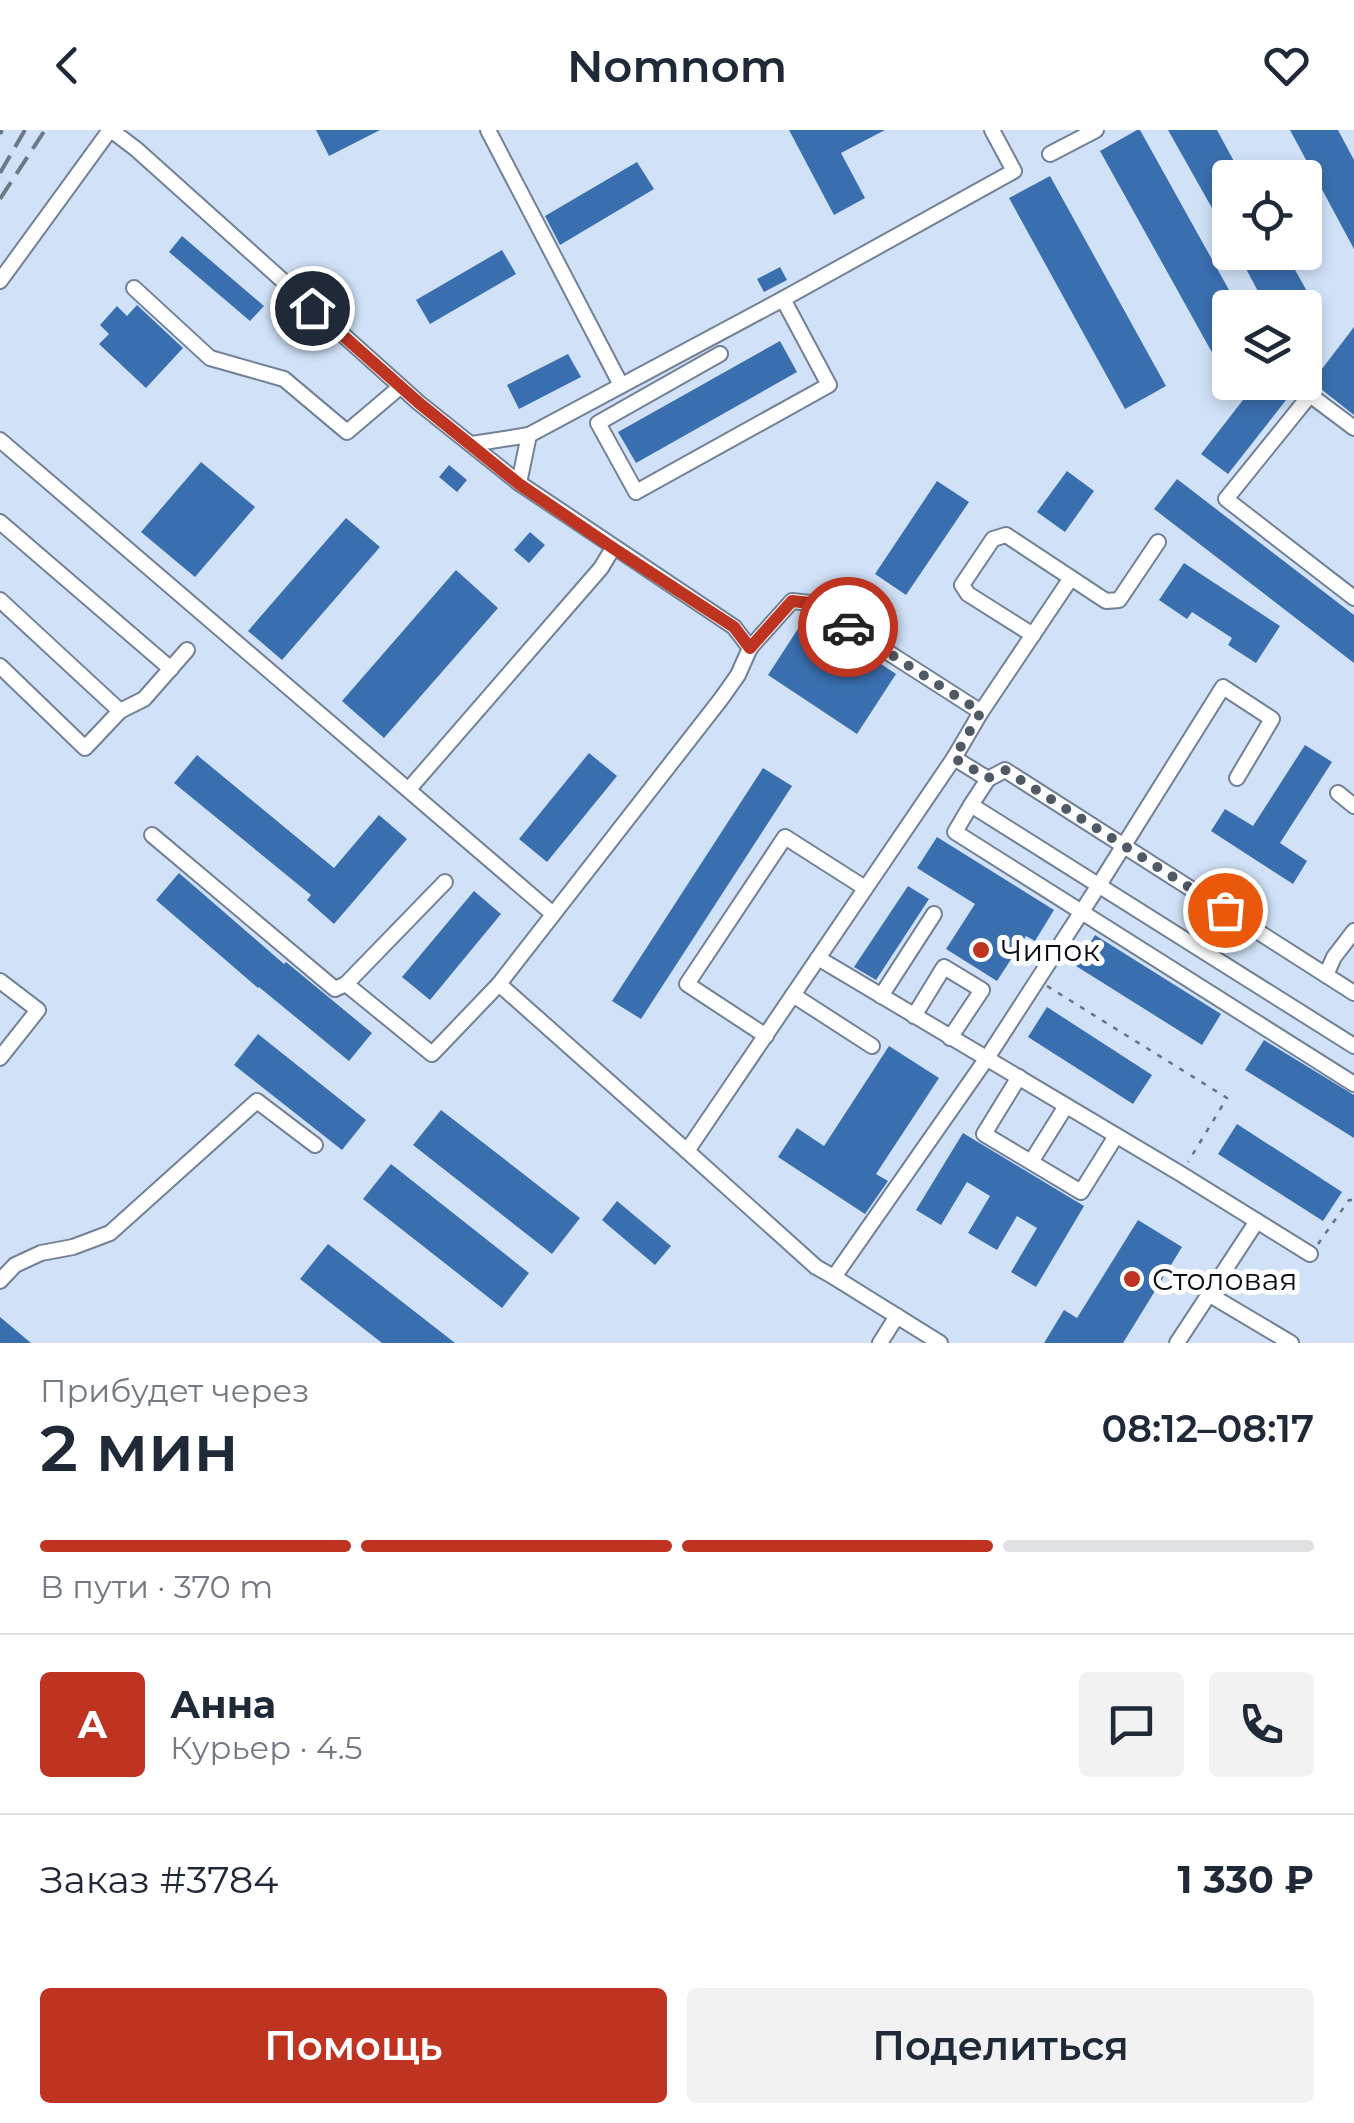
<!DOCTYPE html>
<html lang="ru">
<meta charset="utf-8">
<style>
body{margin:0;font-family:Montserrat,sans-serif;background:#f2f2f3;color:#1f2937;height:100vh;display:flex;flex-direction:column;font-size:38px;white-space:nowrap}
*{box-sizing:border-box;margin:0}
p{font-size:32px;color:#747a83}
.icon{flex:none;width:55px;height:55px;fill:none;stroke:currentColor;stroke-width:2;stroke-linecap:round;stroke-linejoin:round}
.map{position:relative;height:1213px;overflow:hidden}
.sheet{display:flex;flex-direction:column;background:#fff;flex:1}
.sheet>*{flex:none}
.buttons{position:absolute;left:1212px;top:30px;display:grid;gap:20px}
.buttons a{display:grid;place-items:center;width:110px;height:110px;border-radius:10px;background:#fff;box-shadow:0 5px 15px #0003;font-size:50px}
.pin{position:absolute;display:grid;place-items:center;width:85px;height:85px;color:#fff;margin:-42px;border:5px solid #fff;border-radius:50%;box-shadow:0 2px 10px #0007}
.courier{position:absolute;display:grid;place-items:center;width:100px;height:100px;margin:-50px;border:8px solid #bf3321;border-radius:50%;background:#fff;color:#222;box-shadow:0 2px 12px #0007}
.head em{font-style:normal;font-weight:600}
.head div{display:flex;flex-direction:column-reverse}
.head{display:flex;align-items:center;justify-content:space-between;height:170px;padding:0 40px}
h1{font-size:65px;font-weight:600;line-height:75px}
.bar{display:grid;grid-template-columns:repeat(4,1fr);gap:15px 10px;align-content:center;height:120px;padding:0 40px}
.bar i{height:12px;border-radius:8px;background:#e0e1e3}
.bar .active{background:#bf3321}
.bar p{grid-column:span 4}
.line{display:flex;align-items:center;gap:25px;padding:0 40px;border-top:2px solid #e0e1e3}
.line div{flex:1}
.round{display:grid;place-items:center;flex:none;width:105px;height:105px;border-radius:10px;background:#f2f2f3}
.primary-button{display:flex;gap:20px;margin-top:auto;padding:20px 40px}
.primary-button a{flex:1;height:115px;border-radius:10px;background:#bf3321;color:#fff;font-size:40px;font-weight:600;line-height:115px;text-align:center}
.primary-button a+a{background:#f2f2f3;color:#1f2937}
header{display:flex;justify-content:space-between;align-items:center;height:130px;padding:0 40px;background:#fff;font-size:45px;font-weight:600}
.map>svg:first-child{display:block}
</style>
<header><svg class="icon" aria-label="back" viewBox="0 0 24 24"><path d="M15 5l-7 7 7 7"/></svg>Nomnom<svg class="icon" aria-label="heart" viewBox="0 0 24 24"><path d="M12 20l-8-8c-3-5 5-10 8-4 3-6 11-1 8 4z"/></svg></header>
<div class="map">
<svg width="1354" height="1213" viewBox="0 0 1354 1213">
<rect width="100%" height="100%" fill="#d1e2f8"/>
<g fill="#3a6faf">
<path d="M316 0H380L329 26Z"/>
<path d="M789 0H885L841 23 865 68 834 85Z"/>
<path d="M1137 0H1140L1239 178H1230V217L1214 226 1100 21Z"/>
<path d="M1168 0H1217L1243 48H1230V110Z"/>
<path d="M1290 0H1338L1354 30V119Z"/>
<path d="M637 32 654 59 560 115 545 86Z"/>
<path d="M1050 46 1166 256 1125 279 1009 68Z"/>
<path d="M182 106 264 176 250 191 169 122Z"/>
<path d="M502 120 516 144 430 194 416 170Z"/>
<path d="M1237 122H1285L1313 172 1303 178H1267Z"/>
<path d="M780 137 787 150 764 162 757 149Z"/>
<path d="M137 175 183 218 146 258 99 214 109 204 100 195 117 176 127 186Z"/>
<path d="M1354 197V285L1312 252Z"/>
<path d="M780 211 797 242 636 333 618 302Z"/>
<path d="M568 224 581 247 519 279 507 255Z"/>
<path d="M1257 252H1274L1290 265 1228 344 1201 324Z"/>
<path d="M201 332 255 377 195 447 141 402Z"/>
<path d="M449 335 467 350 457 362 439 347Z"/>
<path d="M1067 341 1094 361 1065 402 1037 382Z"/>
<path d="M1177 349 1354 485V533L1154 379Z"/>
<path d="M937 351 969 372 906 465 875 444Z"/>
<path d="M346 388 380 417 282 530 248 501Z"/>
<path d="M530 402 545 415 529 433 514 420Z"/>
<path d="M1184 433 1280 496 1256 533 1228 515 1232 508 1192 482 1187 489 1159 470Z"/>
<path d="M456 440 498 478 384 608 342 571Z"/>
<path d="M807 485 896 544 857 604 768 545Z"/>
<path d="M1305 615 1332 632 1280 713 1307 731 1293 754 1211 701 1225 679 1253 696Z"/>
<path d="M589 623 617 646 547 732 519 709Z"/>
<path d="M197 625 334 738 379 685 407 709 334 794 307 770 311 765 174 653Z"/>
<path d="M763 638 792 656 641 889 612 871Z"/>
<path d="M937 707 1054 780 1035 811 1026 806 997 851 946 819 975 774 917 738Z"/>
<path d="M179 743 284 834 286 832 372 903 349 931 259 857 258 858 156 770Z"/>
<path d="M908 756 929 769 876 850 854 837Z"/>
<path d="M474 761 501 784 430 870 402 847Z"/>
<path d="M1095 805 1221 884 1202 915 1076 836Z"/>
<path d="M1047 877 1152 945 1133 974 1028 907Z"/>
<path d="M258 904 366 990 342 1020 234 935Z"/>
<path d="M1264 910 1354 965V1008L1245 940Z"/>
<path d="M889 916 939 948 876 1044 888 1051 865 1084 778 1027 797 998 824 1016Z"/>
<path d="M441 980 580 1088 552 1124 413 1015Z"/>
<path d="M1237 994 1342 1062 1323 1091 1218 1024Z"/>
<path d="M963 1003 1084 1076 1036 1157 1011 1142 1037 1098 1017 1086 997 1120 968 1103 990 1066 967 1052 941 1095 916 1080Z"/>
<path d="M391 1034 529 1143 502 1178 363 1069Z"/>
<path d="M617 1071 671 1116 655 1135 602 1090Z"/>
<path d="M1138 1090 1182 1117 1123 1213H1044L1064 1180 1077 1188Z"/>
<path d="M328 1114 455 1213H382L300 1149Z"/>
<path d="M0 1187 31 1213H0Z"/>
</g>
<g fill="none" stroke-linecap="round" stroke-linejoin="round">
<g stroke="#728195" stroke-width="18">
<g id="minor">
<path d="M111 0 136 19 419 273 519 353 734 497 750 518 738 545 721 569 499 854 687 1021"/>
<path d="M488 0 621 255"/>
<path d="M1050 24 1096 0"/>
<path d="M0 151 110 0"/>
<path d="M134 158 210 228 284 249 347 302 400 257"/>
<path d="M720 224 598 293 636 362 829 255 783 169"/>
<path d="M1354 298 1310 265 1226 369 1354 468"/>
<path d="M0 310 553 784"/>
<path d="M472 314 529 305"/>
<path d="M519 353 529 305 783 169 1014 41 992 0"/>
<path d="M0 392 171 539"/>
<path d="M0 470 120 581"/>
<path d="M1033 505 968 464 962 455 993 409 1006 405 1106 471 1119 470 1158 412"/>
<path d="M750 518 792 471 811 473 981 582"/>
<path d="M0 536 85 618 120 581 144 569 187 520"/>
<path d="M954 628 981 582 1071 448"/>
<path d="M409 659 601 438 613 418"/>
<path d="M1338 663 1354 676"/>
<path d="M971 675 955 702 1354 954"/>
<path d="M152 705 335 859 346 854 445 752"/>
<path d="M818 828 1181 1044 1310 1124"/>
<path d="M1326 845 1334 827 1354 801"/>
<path d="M0 851 38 880 0 928"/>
<path d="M346 854 432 924 499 854"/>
<path d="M1354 863 1005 640 988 649 971 675 1354 916"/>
<path d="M793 865 872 916"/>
<path d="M881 866 934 784"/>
<path d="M914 886 944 837 982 860 950 908"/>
<path d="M766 906 687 854 785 707 865 758"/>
<path d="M1019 947 984 1004 1081 1062 1116 1006"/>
<path d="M1031 1032 1066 976"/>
<path d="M834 1147 816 1137 687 1021 954 628 988 649"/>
<path d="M0 1151 15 1135 41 1123 73 1117 110 1103 257 971 315 1015"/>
<path d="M1210 1165 1291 1213"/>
<path d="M880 1213 897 1186"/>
<path d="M940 1213 834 1147 987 928 1099 755 1223 557 1272 589 1237 648"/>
<path d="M1177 1213 1257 1091"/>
</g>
</g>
<g stroke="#687281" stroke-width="2.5" stroke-dasharray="5 8" stroke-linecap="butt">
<path d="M1047 856 1227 968 1188 1032"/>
<path d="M1318 1114 1349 1070H1354"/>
</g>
<use href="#minor" stroke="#fff" stroke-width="14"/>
<g stroke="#6e7988" stroke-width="4" stroke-dasharray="20 10" stroke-linecap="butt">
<path d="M0 4 2 0"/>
<path d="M0 43 25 0"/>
<path d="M0 69 45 0"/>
</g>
</g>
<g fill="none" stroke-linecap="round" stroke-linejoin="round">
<path stroke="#505966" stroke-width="10" stroke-dasharray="0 18" d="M848 497 981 582 954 628 988 648 1005 640 1225 780"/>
<path stroke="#bf3321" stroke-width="12" d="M312 178 419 273 519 354 613 418 734 497 750 518 792 471 811 473 848 497"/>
</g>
<g fill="#bf3321" stroke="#fff" stroke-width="4">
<circle cx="981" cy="820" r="10"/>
<circle cx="1132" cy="1149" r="10"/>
</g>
<g text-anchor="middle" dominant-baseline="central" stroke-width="10" stroke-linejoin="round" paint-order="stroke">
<g font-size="30" fill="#0a0f17" stroke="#fff" text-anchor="start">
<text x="1001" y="820">Чипок</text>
<text x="1152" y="1149">Столовая</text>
</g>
</g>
</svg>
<div class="buttons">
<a><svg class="icon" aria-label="locate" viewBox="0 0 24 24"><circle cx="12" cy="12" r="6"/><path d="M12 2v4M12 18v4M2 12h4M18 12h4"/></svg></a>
<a><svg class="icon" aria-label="layers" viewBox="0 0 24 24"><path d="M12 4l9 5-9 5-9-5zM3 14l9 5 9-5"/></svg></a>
</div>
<div class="pin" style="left:1225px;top:780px;background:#ea580c"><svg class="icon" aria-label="bag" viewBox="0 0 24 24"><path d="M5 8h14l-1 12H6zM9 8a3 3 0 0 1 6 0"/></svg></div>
<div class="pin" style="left:312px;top:178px;background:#1f2937"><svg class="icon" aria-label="home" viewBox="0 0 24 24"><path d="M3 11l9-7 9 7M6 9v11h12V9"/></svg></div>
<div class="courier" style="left:848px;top:497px"><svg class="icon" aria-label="car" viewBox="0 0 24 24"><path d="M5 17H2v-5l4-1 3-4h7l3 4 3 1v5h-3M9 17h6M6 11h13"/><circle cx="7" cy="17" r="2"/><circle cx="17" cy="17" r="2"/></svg></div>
</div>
<section class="sheet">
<div class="head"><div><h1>2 мин</h1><p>Прибудет через</p></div><em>08:12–08:17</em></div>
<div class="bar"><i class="active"></i><i class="active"></i><i class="active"></i><i></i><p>В пути · 370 m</p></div>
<div class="line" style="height:180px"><b class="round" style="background:#bf3321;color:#fff">А</b><div><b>Анна</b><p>Курьер · 4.5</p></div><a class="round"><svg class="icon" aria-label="chat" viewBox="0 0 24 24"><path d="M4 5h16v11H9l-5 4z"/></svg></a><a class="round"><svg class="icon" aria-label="phone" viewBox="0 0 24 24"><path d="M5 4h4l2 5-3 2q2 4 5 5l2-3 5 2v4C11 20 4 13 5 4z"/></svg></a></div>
<div class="line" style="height:130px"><div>Заказ #3784</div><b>1 330 ₽</b></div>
<div class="primary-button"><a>Помощь</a><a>Поделиться</a></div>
</section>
